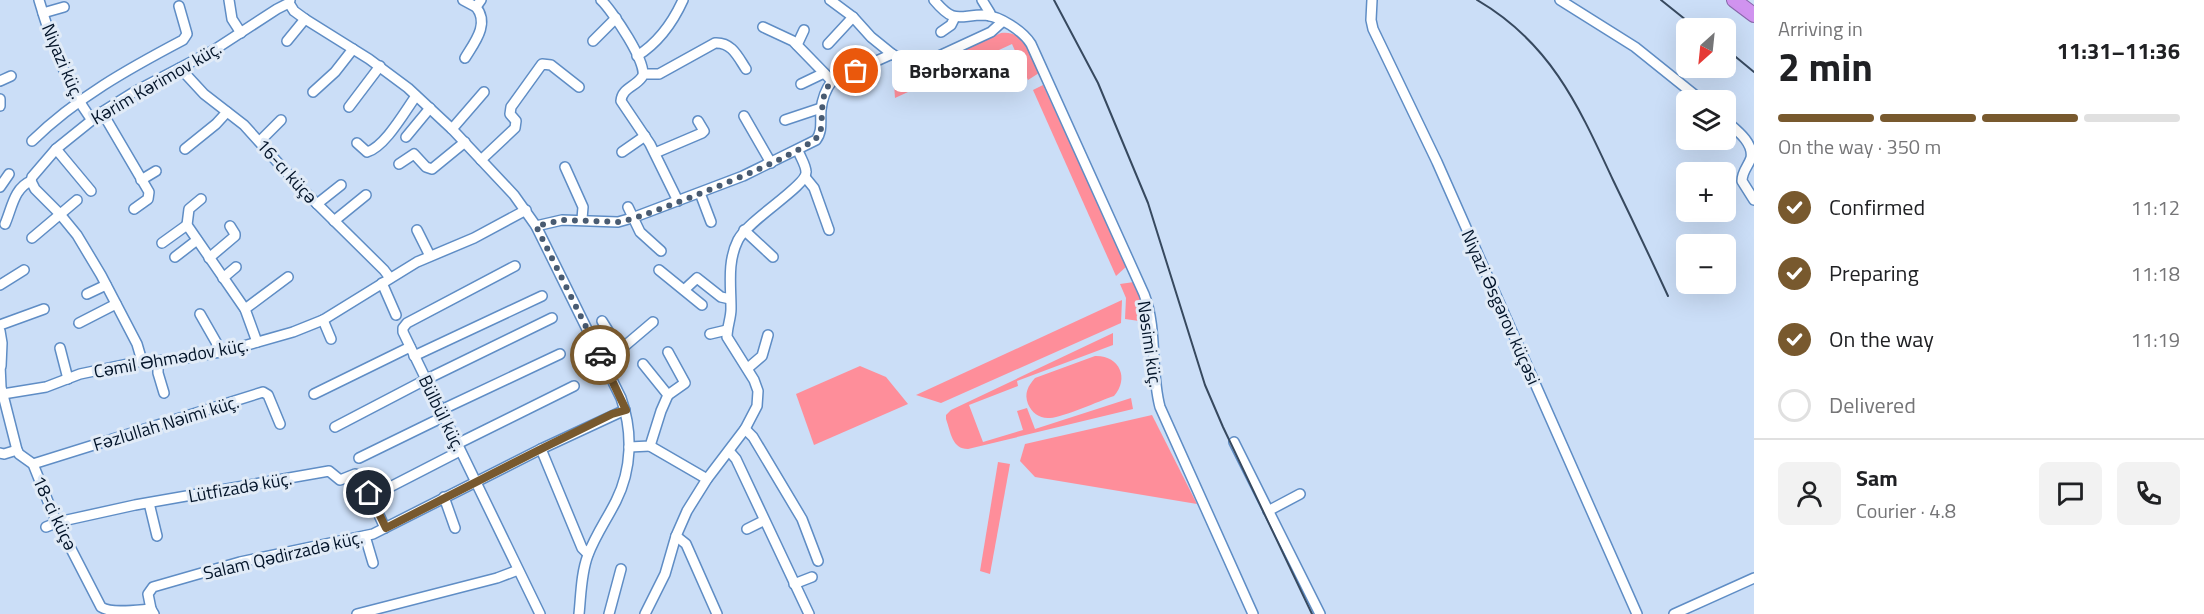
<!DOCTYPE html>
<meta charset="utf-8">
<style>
body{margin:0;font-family:"Titillium Web",sans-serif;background:#f2f2f2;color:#202124;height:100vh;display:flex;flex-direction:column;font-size:22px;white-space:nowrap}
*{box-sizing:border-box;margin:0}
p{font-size:20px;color:#757577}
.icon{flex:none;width:33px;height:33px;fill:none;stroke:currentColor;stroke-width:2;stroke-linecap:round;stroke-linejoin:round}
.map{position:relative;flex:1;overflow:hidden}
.side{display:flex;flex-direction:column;background:#fff;width:450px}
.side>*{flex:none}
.needle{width:39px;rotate:207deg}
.controls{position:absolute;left:1676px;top:18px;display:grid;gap:12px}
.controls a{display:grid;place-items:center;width:60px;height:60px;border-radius:9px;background:#fff;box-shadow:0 6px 24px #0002;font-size:30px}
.pin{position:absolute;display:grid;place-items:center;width:51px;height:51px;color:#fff;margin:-26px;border:3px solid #fff;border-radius:50%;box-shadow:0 2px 6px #0007}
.courier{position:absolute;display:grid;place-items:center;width:60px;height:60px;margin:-30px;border:4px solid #78592e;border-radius:50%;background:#fff;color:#222;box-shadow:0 2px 8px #0007}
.bubble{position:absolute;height:42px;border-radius:9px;background:#fff;box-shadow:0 6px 24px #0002;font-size:20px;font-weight:700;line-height:42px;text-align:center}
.overview em{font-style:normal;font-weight:700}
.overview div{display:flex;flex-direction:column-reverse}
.overview{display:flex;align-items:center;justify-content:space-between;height:102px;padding:0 24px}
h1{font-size:39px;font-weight:700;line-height:45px}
.bar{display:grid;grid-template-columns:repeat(4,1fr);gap:9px 6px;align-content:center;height:72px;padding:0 24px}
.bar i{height:8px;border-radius:4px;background:#e0e0e0}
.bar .selected{background:#78592e}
.bar p{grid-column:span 4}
.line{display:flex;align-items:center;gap:15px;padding:0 24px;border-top:2px solid #e0e0e0}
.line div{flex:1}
.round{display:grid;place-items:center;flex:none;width:63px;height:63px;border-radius:9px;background:#f2f2f2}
ol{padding:0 24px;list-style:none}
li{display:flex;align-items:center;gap:18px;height:66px}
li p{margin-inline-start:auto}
li .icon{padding:6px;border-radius:50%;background:#78592e;color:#fff;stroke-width:4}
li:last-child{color:#757577}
li i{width:33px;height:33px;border:3px solid #e0e0e0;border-radius:50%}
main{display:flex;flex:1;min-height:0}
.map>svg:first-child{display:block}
</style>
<main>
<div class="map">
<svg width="1754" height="614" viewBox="0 0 1754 614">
<rect width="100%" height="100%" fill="#cbdef7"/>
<g fill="#fe8e9a">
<path d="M1001 33C1025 30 1031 55 1039 73L1028 80 1012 44 895 98 894 84 900 78Z"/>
<path d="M1043 85 1127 266 1116 276 1033 90Z"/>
<path d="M1134 282 1146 312V316L1139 321 1125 319 1126 298 1120 284Z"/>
<path d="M1122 300 1121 323 941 403 916 395Z"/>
<path d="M1113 333V345L1017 381 1018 386 969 405 983 442 1023 430 1017 411 1027 408 1035 429 1131 398 1133 409 968 449C952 449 951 433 946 419V415L951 410Z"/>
<path d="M1095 356C1119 355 1130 378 1114 396 1099 401 1064 417 1050 418 1040 419 1032 413 1028 404 1024 393 1028 386 1035 378Z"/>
<path d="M860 366 886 377 908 404 814 445 796 394Z"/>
<path d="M1152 415 1197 504 1035 477 1020 461 1025 444Z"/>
<path d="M998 462 1010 464 990 574 980 571Z"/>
</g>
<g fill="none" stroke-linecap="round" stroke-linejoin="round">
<g stroke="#5f8dc5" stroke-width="12">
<g id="minor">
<path d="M39 0C51 41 66 84 91 119"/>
<path d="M229 0 232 19 241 33"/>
<path d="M463 0 476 7 481 0"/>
<path d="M601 0C611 9 650 66 642 77 635 87 622 88 621 101L650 144 678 201"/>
<path d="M830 0 853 17 871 37 892 54"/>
<path d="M934 0C955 25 958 15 984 15 1000 16 1023 31 1031 44L1144 294C1158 330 1150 370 1160 407L1253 614"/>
<path d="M982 0 990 13V16"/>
<path d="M1372 0 1371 20 1373 29 1437 162 1637 614"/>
<path d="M1560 0 1635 47 1701 100"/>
<path d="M289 3 294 11 305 19 369 59 408 88 452 129 514 195 536 226 621 398C633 432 632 469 616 501 607 519 595 536 588 555 581 573 581 595 579 614"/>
<path d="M43 13 64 7"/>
<path d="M763 27 793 41 832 81"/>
<path d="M941 32 951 25 955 17"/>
<path d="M287 41 305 19"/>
<path d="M593 41 616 18"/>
<path d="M828 44 853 17"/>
<path d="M797 45 804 30"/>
<path d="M637 56C658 43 673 22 683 0"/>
<path d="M465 58C474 43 490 24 476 7"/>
<path d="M180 68 204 94 244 125 298 185 384 270 390 278"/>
<path d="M644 74H659L715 43C732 42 738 57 746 69"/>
<path d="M0 81 11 76"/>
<path d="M801 84 824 73"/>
<path d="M313 92 335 72 353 49"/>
<path d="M0 99V106"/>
<path d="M349 107 380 66"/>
<path d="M102 112 149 192 148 199 134 209"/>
<path d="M744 116 771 163"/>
<path d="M785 120 821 108"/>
<path d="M1725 120C1735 129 1754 142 1751 158 1748 167 1742 171 1742 181L1754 200"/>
<path d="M452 129 484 92"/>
<path d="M406 137 430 108"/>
<path d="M32 141C76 98 128 69 183 40L187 34 179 6"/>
<path d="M260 141 281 120"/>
<path d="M357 143 367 152C385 147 405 111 416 96"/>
<path d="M56 149 91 191"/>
<path d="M185 149 216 124 227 112"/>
<path d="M622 152 645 136"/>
<path d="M655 153 702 133 704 131 698 121"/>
<path d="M481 160 515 128 516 121 510 114 511 107 542 64 551 65 579 87"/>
<path d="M399 164 414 154 426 167 432 169 465 142"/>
<path d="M565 167 583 207 582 219"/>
<path d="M805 177 814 188 829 230"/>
<path d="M141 180 156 171"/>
<path d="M0 187 9 174"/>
<path d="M700 193 711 222"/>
<path d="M201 199 189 209 187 225 245 309 257 342"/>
<path d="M317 204 341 185"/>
<path d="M628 207 640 232 661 251"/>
<path d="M334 221 366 195"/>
<path d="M5 224C12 208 14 188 31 181"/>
<path d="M536 226 562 220 618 222 632 218 743 176 816 140C823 131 820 121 821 110 822 100 826 89 832 81L892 54 899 58 906 67 913 68 991 32 1002 22"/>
<path d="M417 230 430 256"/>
<path d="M744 230 773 257"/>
<path d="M32 238 77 200"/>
<path d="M162 243 187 225"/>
<path d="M175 257 197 240"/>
<path d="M209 258 235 236V234L230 226"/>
<path d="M515 266 407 323 403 328V332L540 614"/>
<path d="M659 270 702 305"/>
<path d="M223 278 236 267"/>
<path d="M382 283 396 315"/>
<path d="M0 285 24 270"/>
<path d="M684 290 697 278 721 297 730 299"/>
<path d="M87 294 106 285"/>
<path d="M245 309 288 277"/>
<path d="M200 314 216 342 219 352"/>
<path d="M323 320 331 339"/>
<path d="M602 321 620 350"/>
<path d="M79 323 116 304"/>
<path d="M0 325 44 309"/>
<path d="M0 331 2 343 1 366"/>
<path d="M710 334 727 330"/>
<path d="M60 348 68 379"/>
<path d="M668 352 685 383 668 395"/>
<path d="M414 356 542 296"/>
<path d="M142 361 137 344 101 275 77 235 59 213 35 189 31 181 32 177 56 149 102 112 134 92 214 50 277 9 289 3 290 0"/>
<path d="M158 361V373L164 393"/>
<path d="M603 361 620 350 653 322"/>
<path d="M0 365 1 387 17 450 19 454 33 464 53 514 101 607C112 614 137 610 151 609L154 614"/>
<path d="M748 368 762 356 768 335"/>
<path d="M3 394 46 387 80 374 142 361 174 360 226 351 293 332 323 320 417 262 474 238 526 210"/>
<path d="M314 394 410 347"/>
<path d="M439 411 560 354"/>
<path d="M335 427 425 380 552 318"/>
<path d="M745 429 753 437 802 519 818 561"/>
<path d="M1234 442 1320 614"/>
<path d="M457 444 574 386"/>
<path d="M650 446 707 479"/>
<path d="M629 447 650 446 661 411 668 395 643 364"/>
<path d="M541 449 582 548 588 554"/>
<path d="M729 451 736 459 809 614"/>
<path d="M0 453 4 454 17 450"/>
<path d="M359 458 443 417"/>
<path d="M33 464 263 392 268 395 280 424"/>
<path d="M390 487 460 451"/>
<path d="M444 497 455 528"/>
<path d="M149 503 157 536"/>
<path d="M1268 511 1300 494"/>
<path d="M46 527 58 522 135 505 329 471 340 480 355 474 361 476 385 528"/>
<path d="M747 529 763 521"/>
<path d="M365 536 373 563"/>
<path d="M676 536 686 544 717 614"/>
<path d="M794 584 812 577"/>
<path d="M151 609 148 594 153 587 240 562 373 534 541 449 625 410"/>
<path d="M357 614 497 578 518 570"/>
<path d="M609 614 621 569"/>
<path d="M645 614 665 574 676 536 687 511 707 479 745 429 757 406 758 391 754 380 727 337C727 327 731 318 731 309 731 285 727 262 738 240 749 219 807 186 806 172 806 165 800 157 798 150"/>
<path d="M1674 614 1754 578"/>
</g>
</g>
<g stroke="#8867aa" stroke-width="16">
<path id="highway" d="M1734 0 1754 15"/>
</g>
<use href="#minor" stroke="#fff" stroke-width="9"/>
<use href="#highway" stroke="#d093ef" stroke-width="14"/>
<g stroke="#37495f" stroke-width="2">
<path d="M1054 0 1098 83 1148 203 1205 385 1223 427 1312 614"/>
<path d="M1477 0C1551 43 1579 107 1613 180 1632 219 1650 257 1668 296"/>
<path d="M1661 0 1696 28"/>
<path d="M1725 48 1754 72"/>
</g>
</g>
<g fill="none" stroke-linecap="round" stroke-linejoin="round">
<path stroke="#495b71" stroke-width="6" stroke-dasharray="0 10.8" d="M600 355 536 226 562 220 618 222 632 219C662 209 808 154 820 134 824 117 818 92 834 80 841 76 849 74 856 71"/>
<path stroke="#78592e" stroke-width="8" d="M369 493 386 528 541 449 612 414 626 410 600 355"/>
</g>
<g text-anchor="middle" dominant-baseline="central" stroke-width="6" stroke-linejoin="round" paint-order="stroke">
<g font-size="18" fill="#031429" stroke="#e1ebf7">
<text transform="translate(63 61) rotate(67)">Niyazi küç.</text>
<text transform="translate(156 83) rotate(-30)">Kərim Kərimov küç.</text>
<text transform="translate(287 171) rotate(48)">16-cı küçə</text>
<text transform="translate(1501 307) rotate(66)">Niyazi Əsgərov küçəsi</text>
<text transform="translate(1150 344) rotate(82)">Nəsimi küç.</text>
<text transform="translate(171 358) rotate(-10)">Cəmil Əhmədov küç.</text>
<text transform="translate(442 413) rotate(64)">Bülbül küç.</text>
<text transform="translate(166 423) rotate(-17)">Fəzlullah Nəimi küç.</text>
<text transform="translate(240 487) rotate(-10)">Lütfizadə küç.</text>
<text transform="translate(55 513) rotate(65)">18-ci küçə</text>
<text transform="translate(283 555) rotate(-13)">Salam Qədirzadə küç.</text>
</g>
</g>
</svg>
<div class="controls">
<a><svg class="needle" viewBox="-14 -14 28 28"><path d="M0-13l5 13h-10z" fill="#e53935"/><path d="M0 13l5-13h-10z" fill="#757577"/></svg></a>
<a><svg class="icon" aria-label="layers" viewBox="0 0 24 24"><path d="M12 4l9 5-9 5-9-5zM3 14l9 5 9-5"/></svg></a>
<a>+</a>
<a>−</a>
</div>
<div class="pin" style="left:856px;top:71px;background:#ea580c"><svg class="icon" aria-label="bag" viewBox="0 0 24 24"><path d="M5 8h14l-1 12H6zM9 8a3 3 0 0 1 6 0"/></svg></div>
<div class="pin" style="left:369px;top:493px;background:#1f2937"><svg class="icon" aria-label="home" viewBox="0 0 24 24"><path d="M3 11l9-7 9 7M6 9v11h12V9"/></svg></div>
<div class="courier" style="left:600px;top:355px"><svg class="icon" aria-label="car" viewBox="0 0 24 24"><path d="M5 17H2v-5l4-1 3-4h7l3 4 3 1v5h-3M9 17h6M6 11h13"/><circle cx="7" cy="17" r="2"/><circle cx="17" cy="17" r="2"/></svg></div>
<div class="bubble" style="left:892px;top:50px;width:135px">Bərbərxana</div>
</div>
<section class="side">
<div class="overview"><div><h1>2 min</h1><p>Arriving in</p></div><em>11:31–11:36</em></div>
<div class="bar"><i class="selected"></i><i class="selected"></i><i class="selected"></i><i></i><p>On the way · 350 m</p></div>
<ol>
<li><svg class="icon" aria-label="check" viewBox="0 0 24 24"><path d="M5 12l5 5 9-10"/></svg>Confirmed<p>11:12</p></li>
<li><svg class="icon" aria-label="check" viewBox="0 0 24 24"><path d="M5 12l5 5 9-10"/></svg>Preparing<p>11:18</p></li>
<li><svg class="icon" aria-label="check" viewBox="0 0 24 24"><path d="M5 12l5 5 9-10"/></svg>On the way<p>11:19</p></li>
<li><i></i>Delivered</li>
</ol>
<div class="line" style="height:108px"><a class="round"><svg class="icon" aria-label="person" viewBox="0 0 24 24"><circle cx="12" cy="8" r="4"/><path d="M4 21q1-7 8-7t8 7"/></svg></a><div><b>Sam</b><p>Courier · 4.8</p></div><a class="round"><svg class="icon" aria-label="chat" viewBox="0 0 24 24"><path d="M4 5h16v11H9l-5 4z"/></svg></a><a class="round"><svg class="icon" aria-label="phone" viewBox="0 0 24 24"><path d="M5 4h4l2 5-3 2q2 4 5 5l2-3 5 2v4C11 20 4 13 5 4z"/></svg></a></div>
</section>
</main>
